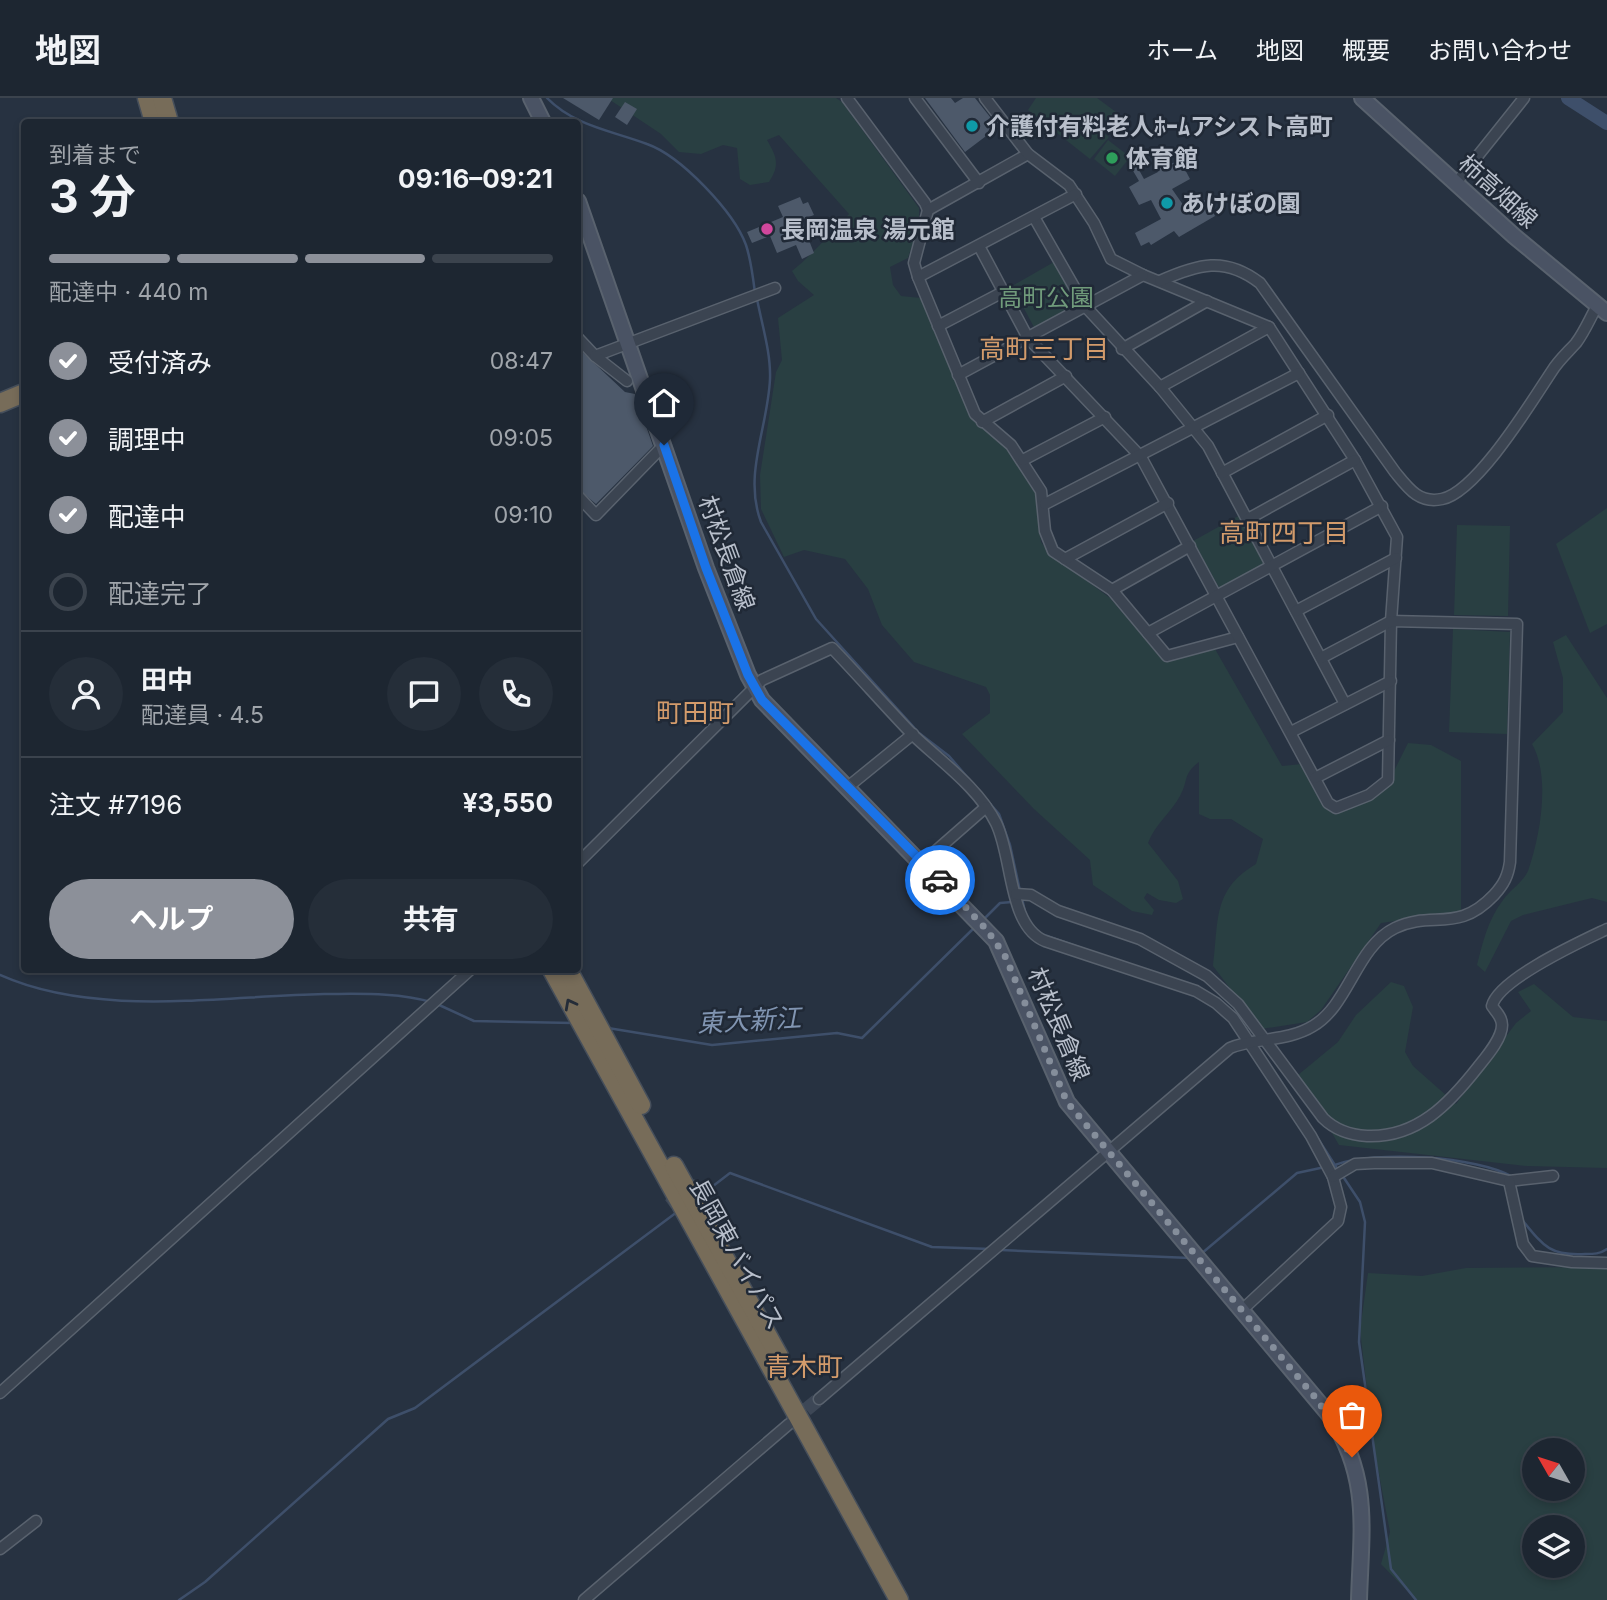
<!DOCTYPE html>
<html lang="ja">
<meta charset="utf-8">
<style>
body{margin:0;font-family:Inter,"Noto Sans JP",sans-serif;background:#252e39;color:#f1f3f6;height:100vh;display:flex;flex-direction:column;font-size:26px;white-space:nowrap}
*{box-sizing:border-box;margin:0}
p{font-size:23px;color:#a0a5ab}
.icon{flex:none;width:38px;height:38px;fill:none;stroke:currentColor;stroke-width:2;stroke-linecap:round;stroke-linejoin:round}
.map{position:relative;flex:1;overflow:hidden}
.panel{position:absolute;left:21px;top:21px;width:560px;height:854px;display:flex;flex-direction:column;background:#1d2631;border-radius:7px;box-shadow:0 4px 10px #0003,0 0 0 2px #3b434d}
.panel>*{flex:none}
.needle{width:46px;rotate:309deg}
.tools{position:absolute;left:1522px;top:1340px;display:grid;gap:14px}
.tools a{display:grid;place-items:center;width:63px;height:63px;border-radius:50%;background:#1d2631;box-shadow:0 4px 10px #0003,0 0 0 2px #3b434d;font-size:35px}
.pin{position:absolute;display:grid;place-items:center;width:60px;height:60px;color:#fff;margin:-72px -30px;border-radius:50% 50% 50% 0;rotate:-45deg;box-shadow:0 0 7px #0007}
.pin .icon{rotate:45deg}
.courier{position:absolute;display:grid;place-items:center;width:70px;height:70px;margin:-35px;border:5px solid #1a73e8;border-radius:50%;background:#fff;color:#222;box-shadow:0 2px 9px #0007}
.headline em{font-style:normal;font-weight:700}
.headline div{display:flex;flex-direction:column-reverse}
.headline{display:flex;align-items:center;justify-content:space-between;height:119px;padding:0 28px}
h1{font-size:46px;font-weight:700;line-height:52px}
.bar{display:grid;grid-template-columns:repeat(4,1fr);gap:10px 7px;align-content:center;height:84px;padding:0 28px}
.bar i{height:9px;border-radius:5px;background:#3b434d}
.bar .selected{background:#8c9099}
.bar p{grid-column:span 4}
.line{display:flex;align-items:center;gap:18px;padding:0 28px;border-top:2px solid #3b434d}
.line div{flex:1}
.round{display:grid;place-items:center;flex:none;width:74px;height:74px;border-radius:37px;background:#252e39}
ol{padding:0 28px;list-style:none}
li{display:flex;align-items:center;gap:21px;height:77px}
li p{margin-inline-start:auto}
li .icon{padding:7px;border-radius:50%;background:#8c9099;color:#fff;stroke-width:4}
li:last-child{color:#a0a5ab}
li i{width:38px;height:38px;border:4px solid #3b434d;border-radius:50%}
.action{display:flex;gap:14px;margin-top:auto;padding:14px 28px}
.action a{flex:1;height:80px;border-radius:42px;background:#8c9099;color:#fff;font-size:28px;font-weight:700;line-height:80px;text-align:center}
.action a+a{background:#252e39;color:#f1f3f6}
header{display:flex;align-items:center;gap:42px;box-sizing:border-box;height:98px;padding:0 35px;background:#1d2631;border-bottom:2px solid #3b434d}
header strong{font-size:33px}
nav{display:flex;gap:38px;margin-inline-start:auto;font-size:24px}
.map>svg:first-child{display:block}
</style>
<header>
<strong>地図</strong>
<nav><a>ホーム</a><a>地図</a><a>概要</a><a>お問い合わせ</a></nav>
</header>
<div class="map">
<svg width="1607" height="1502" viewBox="0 0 1607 1502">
<rect width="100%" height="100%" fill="#273241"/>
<g fill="#293f42" fill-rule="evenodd">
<path d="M607 0H836L842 4 919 110V126L908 160 890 169 893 187 901 198 921 200 970 316 1007 350 1036 396 1041 444 1049 455 1110 500 1162 561 1169 563 1215 551 1282 668 1302 666 1321 705 1332 712 1385 691 1408 645 1431 647 1461 663V814L1381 825 1321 912 1307 924 1261 931 1213 868C1219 823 1212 792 1256 766L1263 741 1231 721H1210L1199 716V664C1182 677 1189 682 1180 698 1171 715 1155 726 1148 745L1178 783 1183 801 1176 805 1159 802 1147 795 1144 800 1154 812 1152 817 1132 813 1093 787 1090 762 1034 711 962 636 990 615V597L986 589 914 564 882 527 868 491 845 461 804 452 784 459 761 411 760 377 776 274 782 262 778 220 814 197 798 183 792 173C813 156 830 136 849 116L779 37 767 42C777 59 780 67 769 84L750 87 740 81 737 50 723 47 701 56 679 54 661 36Z"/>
<path d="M1036 0H1097L1116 14 1101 33 1109 39 1090 61 1028 12Z"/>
<path d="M1108 42 1130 59 1115 78 1094 61Z"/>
<path d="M1054 164 1080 209 1036 233 1012 188Z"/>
<path d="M1607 410V526L1590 535 1556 446Z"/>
<path d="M1240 417 1264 467 1220 491 1193 443Z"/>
<path d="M1457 427 1510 428 1508 518 1454 517Z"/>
<path d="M1453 531 1510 534 1507 636 1449 634Z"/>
<path d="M1566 537 1607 600V804L1592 800 1523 817 1511 823 1485 874 1477 867C1483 843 1488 822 1503 802 1510 792 1523 784 1528 773 1540 739 1551 679 1532 646L1563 614V580L1553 544Z"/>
<path d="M1391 884 1404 888 1413 909 1405 954 1413 968 1456 1006 1516 925 1531 913 1518 894 1534 886 1573 919 1607 923V1070L1527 1068 1339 1047 1298 977 1338 944 1356 917Z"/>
<path d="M1607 1169V1502H1416L1381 1466 1390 1434 1374 1350 1360 1232 1368 1175 1422 1178 1466 1170ZM1535 1353H1573V1391H1535ZM1535 1430H1573V1468H1535Z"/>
</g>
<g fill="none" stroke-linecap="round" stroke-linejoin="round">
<g stroke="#3e4f6a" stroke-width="2.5">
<path d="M547 0C574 28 613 33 647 46 681 58 734 114 746 147 751 162 753 179 755 195"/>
<path d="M757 201C762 227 771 255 770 281 768 329 743 377 761 424L816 521 919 635 949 658 999 716 1010 747 1020 793"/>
<path d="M1022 800 1025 814"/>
<path d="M984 821 1000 805 1012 804"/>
<path d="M1044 837 1090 853"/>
<path d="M0 877C96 920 221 898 324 896 358 896 398 894 431 904"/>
<path d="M437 906 474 923 573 925"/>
<path d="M608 930 712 947 837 935 862 940 976 828"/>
<path d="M1315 1036 1338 1072"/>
<path d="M1335 1067C1375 1052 1477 1058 1513 1079"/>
<path d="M1342 1077 1360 1104 1365 1124 1359 1244 1391 1471 1416 1502"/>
<path d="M700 1098 730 1075 932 1149 991 1151"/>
<path d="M1523 1123C1544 1149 1551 1158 1585 1156 1594 1156 1600 1156 1607 1151"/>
<path d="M1001 1152 1190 1160"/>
<path d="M1201 1156 1297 1075 1325 1069"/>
<path d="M179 1502 205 1484 388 1321 415 1310 677 1114"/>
</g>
<path stroke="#3e4f6a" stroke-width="14" d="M1568 0 1607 25"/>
</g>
<g fill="#4d596a">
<path d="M563 0H613L599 22Z"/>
<path d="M925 0H951L955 5 963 0H975L998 29 965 54Z"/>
<path d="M625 4 637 11 627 27 615 19Z"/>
<path d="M1133 61 1144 81 1158 74 1154 67 1162 62 1166 68 1180 62 1190 81 1172 91 1186 111 1207 101 1215 118 1179 139 1174 133 1151 147 1149 144 1141 148 1135 135 1161 121 1151 102 1139 107 1129 89 1139 83 1129 66Z"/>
<path d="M800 99 803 106 808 104 814 117 801 122 814 155 802 161 796 147 777 155 770 138 752 145 747 134 783 119 778 108Z"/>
<path d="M578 250 625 294 635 296 653 348 596 406 578 391Z"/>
</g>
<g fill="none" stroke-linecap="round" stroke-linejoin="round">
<path stroke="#3d4756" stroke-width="10" stroke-dasharray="10 5" stroke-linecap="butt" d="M668 1106 697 1085"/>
<path stroke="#3d4756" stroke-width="14" stroke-dasharray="14 7" stroke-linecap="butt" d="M790 1325 819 1301"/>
<g stroke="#59626e" stroke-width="13">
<g id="street">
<path d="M847 0 925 105 928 112 914 165 918 179 975 316 1011 347 1041 393 1045 433 1053 453 1112 492 1167 558 1238 539"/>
<path d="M915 0 979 85"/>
<path d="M1456 85 1524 0"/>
<path d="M928 112 1028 56"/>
<path d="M1034 119 1085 208 1160 289 1208 348 1345 606"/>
<path d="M979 148 1028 240 1141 359 1328 705 1336 710 1369 697 1388 682 1391 523 1397 439 1355 362 1269 229 1143 177 1111 161 1094 125 1069 87 1028 56 985 0"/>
<path d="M918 179 1076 96"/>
<path d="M1160 183C1198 166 1225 158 1260 185L1395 374C1408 390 1419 406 1442 401 1477 394 1532 303 1552 273 1558 263 1568 254 1576 245 1585 233 1590 220 1597 208"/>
<path d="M938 228 1003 194"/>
<path d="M578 240 595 258 775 190"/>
<path d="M1122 251 1207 203"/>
<path d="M595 258 627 283"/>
<path d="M958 277 1143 177"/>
<path d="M1160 289 1269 229"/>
<path d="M982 324 1066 278"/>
<path d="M1023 362 1105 319"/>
<path d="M1222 375 1328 317"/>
<path d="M578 398 596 417 664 347"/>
<path d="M1045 406 1299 275"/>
<path d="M1248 421 1355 362"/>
<path d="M1065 461 1168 405"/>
<path d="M1112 492 1190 448"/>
<path d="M1296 513 1396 460"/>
<path d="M1148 535 1382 408"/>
<path d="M1291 634 1391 583"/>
<path d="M1315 680 1389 642"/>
<path d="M849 688 913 636"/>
<path d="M578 765 762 582 832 550C859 578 885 608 912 636 940 663 978 689 996 725 1013 759 1008 828 1045 843L1196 893 1216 905 1233 920 1311 1038 1333 1079 1341 1109 1338 1123 1242 1212"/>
<path d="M922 765 986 709"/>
<path d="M1016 796 1031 797 1058 813 1140 841 1207 878 1238 906 1323 1020C1335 1032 1350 1037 1367 1038 1417 1040 1449 1006 1478 969 1486 959 1502 941 1502 927 1502 919 1496 914 1492 908 1498 881 1582 843 1607 831"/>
<path d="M1333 1079 1355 1066 1374 1065H1432L1509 1083 1553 1078"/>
<path d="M1509 1083 1523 1146 1532 1158 1572 1164 1607 1165"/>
<path d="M0 1295 470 872"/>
<path d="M819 1301 1230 950C1256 939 1287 944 1313 928 1349 907 1356 849 1395 830 1433 812 1457 836 1494 797 1504 786 1508 778 1510 764L1517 526 1391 523 1321 560"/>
<path d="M0 1451 36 1423"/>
<path d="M584 1502 789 1326"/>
</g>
</g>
<g stroke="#59626e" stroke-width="18">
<g id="secondary">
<path d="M531 0 543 24"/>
<path d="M1362 0 1514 138 1607 215"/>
<path d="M578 103 706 470 748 577 762 602 996 843 1067 1004 1331 1319C1371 1381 1361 1433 1359 1502"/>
</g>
</g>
<g stroke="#464f5b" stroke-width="21">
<g id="highway">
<path d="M147 0 154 24"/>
<path d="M162 0 169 24"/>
<path d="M0 305 24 295"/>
<path d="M552 872 899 1502"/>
<path d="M568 872 641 1007"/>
<path d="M674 1068 779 1258"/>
</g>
</g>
<use href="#street" stroke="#3b4451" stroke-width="10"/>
<use href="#secondary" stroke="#4a5364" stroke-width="14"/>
<use href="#highway" stroke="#776c59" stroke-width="18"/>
</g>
<defs><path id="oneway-chevron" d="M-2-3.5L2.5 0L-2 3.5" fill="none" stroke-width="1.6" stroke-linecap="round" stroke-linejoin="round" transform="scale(1.75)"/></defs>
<use stroke="#242c38" href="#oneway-chevron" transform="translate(570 906) rotate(-118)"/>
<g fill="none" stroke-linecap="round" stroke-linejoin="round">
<path stroke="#858e9b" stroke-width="7" stroke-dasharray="0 12.6" d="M940 782 987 832 1005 858 1067 1004 1319 1304 1352 1359"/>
<path stroke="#1a73e8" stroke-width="9" d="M664 347 706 470 748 577 762 602 940 782"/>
</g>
<g fill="#0f9aa8" stroke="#202936" stroke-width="2.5">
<circle cx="972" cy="28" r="7"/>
<circle cx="1167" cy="105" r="7"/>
</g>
<circle fill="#2e9e5b" stroke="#202936" stroke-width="2.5" cx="1112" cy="60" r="7"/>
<circle fill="#d1479c" stroke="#202936" stroke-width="2.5" cx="767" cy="131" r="7"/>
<g text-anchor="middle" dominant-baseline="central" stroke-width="5" stroke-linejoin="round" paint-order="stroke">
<g font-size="24" font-weight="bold" fill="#b8bfcb" stroke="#202936" text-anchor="start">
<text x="986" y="28">介護付有料老人ﾎｰﾑアシスト高町</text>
<text x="1126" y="60">体育館</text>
<text x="1181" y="105">あけぼの園</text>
<text x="781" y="131">長岡温泉 湯元館</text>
</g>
<g font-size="24" fill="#b8bfcb" stroke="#202936">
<text transform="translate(1498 93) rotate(42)">柿高畑線</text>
<text transform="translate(727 455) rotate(70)">村松長倉線</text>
<text transform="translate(1059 926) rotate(67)">村松長倉線</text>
<text transform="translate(737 1156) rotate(61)">長岡東バイパス</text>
</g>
<g font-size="24" fill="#709b7b" stroke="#202936">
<text x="1046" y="199">高町公園</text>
</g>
<g font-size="26" fill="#d39b6b" stroke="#202936">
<text x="1044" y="250">高町三丁目</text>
<text x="1284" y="434">高町四丁目</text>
<text x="695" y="614">町田町</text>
<text x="804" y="1268">青木町</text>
</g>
<g font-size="26" font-style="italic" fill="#8195b2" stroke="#202936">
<text transform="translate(749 922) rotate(-3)">東大新江</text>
</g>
</g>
</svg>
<div class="tools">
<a><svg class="needle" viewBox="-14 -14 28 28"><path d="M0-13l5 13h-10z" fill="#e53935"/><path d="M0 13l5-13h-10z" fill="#a0a5ab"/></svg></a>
<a><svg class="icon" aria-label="layers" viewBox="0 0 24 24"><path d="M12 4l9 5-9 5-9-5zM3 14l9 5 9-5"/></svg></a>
</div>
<div class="pin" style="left:1352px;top:1359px;background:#ea580c"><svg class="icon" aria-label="bag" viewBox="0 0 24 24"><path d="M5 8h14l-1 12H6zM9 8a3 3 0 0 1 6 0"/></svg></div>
<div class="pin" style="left:664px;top:347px;background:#1f2937"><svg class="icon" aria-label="home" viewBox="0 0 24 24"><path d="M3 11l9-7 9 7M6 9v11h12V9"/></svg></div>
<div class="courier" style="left:940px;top:782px"><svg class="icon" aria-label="car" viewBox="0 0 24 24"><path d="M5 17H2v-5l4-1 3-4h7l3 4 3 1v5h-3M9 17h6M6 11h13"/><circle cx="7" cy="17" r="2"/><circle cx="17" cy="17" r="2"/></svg></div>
<section class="panel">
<div class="headline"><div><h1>3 分</h1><p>到着まで</p></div><em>09:16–09:21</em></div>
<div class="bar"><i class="selected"></i><i class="selected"></i><i class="selected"></i><i></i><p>配達中 · 440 m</p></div>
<ol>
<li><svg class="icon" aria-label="check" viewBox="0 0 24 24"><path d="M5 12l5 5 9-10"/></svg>受付済み<p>08:47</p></li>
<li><svg class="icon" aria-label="check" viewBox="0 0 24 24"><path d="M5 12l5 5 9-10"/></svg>調理中<p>09:05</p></li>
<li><svg class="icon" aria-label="check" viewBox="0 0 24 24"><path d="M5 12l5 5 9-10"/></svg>配達中<p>09:10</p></li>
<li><i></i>配達完了</li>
</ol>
<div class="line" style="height:126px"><a class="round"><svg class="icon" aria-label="person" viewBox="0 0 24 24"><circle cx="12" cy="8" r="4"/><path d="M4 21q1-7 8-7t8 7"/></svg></a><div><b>田中</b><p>配達員 · 4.5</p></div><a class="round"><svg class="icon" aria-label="chat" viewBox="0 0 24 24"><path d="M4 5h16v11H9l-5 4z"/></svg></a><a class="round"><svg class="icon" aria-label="phone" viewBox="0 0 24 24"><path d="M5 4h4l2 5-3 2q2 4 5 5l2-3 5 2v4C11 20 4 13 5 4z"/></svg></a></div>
<div class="line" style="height:91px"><div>注文 #7196</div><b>¥3,550</b></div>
<div class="action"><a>ヘルプ</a><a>共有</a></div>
</section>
</div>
